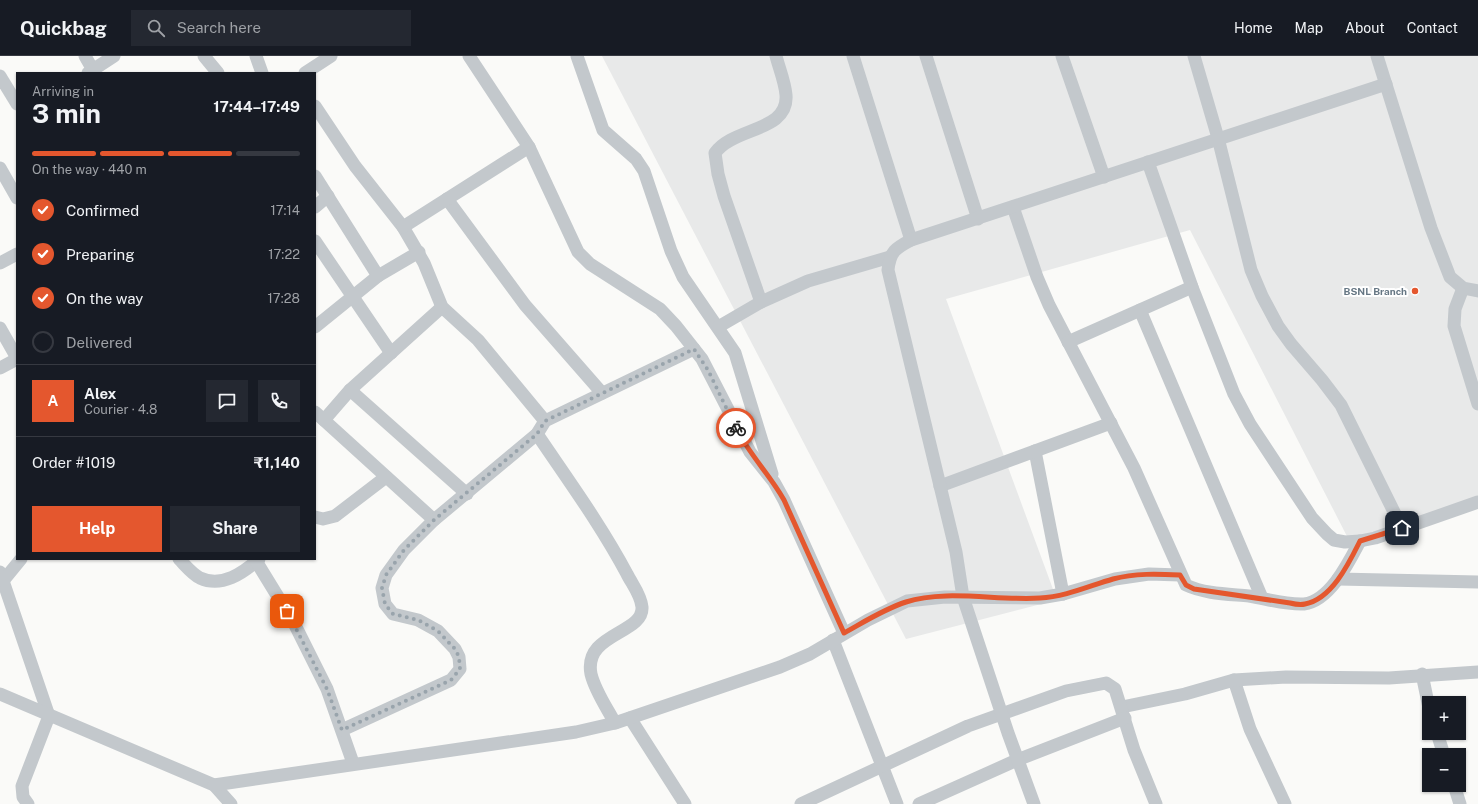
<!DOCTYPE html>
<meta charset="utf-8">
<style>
body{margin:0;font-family:"Public Sans",sans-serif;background:#242831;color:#f1f3f6;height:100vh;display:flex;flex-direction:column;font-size:15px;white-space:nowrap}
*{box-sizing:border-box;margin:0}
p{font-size:13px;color:#9ea1a6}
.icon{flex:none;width:22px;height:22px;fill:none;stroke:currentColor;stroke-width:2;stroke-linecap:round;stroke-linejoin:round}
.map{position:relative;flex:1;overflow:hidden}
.side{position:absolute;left:16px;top:16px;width:300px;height:488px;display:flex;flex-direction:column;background:#171b24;border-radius:0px;box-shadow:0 1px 3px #0004}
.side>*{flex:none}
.fabs{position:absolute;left:1422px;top:640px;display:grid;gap:8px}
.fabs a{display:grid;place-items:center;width:44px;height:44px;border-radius:0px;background:#171b24;box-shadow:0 1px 3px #0004;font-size:20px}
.pin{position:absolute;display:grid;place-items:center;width:34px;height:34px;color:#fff;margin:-17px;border-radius:8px;box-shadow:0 2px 6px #0006}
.courier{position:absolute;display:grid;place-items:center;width:40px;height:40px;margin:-20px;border:3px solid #e4572e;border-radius:50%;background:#fff;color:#222;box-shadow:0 1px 5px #0007}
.summary em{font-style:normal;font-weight:700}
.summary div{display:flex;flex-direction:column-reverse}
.summary{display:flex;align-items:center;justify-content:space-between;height:68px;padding:0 16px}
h1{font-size:26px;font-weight:700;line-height:30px}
.bar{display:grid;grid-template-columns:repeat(4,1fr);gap:6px 4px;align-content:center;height:48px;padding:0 16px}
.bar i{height:5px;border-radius:3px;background:#363941}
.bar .selected{background:#e4572e}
.bar p{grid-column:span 4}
.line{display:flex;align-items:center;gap:10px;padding:0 16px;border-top:1px solid #363941}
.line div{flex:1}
.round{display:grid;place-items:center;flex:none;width:42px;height:42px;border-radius:0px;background:#242831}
ol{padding:0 16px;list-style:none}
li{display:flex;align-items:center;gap:12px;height:44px}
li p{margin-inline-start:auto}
li .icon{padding:4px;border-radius:50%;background:#e4572e;color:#fff;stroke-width:4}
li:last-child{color:#9ea1a6}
li i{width:22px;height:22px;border:2px solid #363941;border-radius:50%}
.cta{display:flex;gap:8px;margin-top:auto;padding:8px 16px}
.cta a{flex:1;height:46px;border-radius:0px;background:#e4572e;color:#fff;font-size:16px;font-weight:700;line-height:46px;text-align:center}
.cta a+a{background:#242831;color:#f1f3f6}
header{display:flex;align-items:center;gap:24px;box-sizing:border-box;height:56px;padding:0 20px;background:#171b24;border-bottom:1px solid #363941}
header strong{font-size:19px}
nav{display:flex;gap:22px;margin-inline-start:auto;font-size:14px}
.search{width:280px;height:36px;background:#242831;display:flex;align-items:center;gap:10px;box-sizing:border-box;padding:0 14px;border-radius:0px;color:#9ea1a6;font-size:15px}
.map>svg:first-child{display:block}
</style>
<header>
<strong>Quickbag</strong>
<div class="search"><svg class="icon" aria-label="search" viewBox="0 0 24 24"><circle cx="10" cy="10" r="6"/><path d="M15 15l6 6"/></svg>Search here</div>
<nav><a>Home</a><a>Map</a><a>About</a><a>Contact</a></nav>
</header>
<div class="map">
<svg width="1478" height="748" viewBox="0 0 1478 748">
<rect width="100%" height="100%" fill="#fafaf8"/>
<path fill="#e8e9e9" d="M602 0H1478V448L1353 492 1190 174 946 243 1057 544 906 583Z"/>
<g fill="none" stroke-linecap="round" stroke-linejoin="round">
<g stroke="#c3c8cc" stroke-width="13">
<path d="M85 0 93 14"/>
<path d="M204 0 218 17"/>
<path d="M256 0 262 17"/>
<path d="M469 0 529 91 578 196 590 208 660 253 676 270 702 303 750 396 774 426 784 444 844 577"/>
<path d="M577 0 603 74 636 103 644 115 671 195 683 221 735 297 772 418"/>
<path d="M853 0 911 184"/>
<path d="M926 0 978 163"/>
<path d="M1062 0 1104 121"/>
<path d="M1194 0 1218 82 1251 214 1262 240 1278 270 1291 288 1322 324 1341 349 1402 472"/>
<path d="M1377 0 1431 172 1450 221 1463 232 1478 235"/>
<path d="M88 17 114 0"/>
<path d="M305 17 331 0"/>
<path d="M0 20 17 48"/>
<path d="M315 50 355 110 403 171 424 207 442 251 478 284 545 365"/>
<path d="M1148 106 1192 231 1234 338 1250 368 1312 462 1327 478 1334 484 1345 486 1360 485 1375 482 1478 446"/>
<path d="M0 112 17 142"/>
<path d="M315 120 378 220"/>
<path d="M447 143 525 249 602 337"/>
<path d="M315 151 328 140"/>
<path d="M1013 151 1037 221 1049 249 1134 412 1186 529C1205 538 1228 538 1249 540 1267 543 1286 549 1304 548 1330 545 1349 506 1360 485"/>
<path d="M403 171 529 91"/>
<path d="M315 185 391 297"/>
<path d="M0 207 17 198"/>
<path d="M1463 232 1455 253 1454 270 1478 348"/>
<path d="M761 246 724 140 718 118 715 97C733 71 789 76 786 39 785 26 779 12 776 0"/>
<path d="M1140 254 1262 542"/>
<path d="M315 271 378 220 419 196"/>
<path d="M718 271 761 246 808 225 890 201"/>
<path d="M0 272 17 302"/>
<path d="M1068 286 1192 231"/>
<path d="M0 312 17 303"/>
<path d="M350 334 467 438"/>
<path d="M315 356 434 464"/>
<path d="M324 364 350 334 442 251"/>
<path d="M537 378C568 424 601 469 627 518 632 528 641 539 642 551 644 578 583 577 591 618 595 635 607 652 615 667"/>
<path d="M1035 395 1063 538"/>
<path d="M940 430 1111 367"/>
<path d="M315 461 323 463 335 460 386 421"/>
<path d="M179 503C185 509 192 518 200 522 222 532 243 517 259 503"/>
<path d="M256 505 294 567 327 633 353 707"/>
<path d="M0 516 49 660 22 730 23 741 28 748"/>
<path d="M1338 523 1478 526"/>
<path d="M3 525 21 503"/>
<path d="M833 584 897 748"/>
<path d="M1422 618 1429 652"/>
<path d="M1234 624 1250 673 1285 748"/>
<path d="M0 638 214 729 231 748"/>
<path d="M1122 651 1185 638 1234 624 1286 621 1389 622 1478 616"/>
<path d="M630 662 685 748"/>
<path d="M342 674 451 624 460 613 459 601 455 593 438 575 418 564 393 558 385 548 382 532 386 519 404 494 434 464 537 378 545 365 694 293"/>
<path d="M1437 677 1444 699"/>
<path d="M214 729 576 676 615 667 780 611 810 598 868 564 907 545 945 541 1040 542 1063 538 1115 523 1149 518 1180 519"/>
<path d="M1454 729 1460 748"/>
<path d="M801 748 968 670 1066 635 1106 627 1115 633 1134 694 1156 748"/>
<path d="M919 748 1017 704 1125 662"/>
<path d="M1034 748 1008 677 963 541 956 496 888 214C890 195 896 192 911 184L1386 28"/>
</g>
</g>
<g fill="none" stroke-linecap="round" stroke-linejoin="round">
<path stroke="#99a4ac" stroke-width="4" stroke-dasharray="0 7.2" d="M287 555 327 633 342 674 451 624 460 613 459 601 455 593 438 575 418 564 393 558 385 548 382 532 386 519 404 494 434 464 537 378 545 365 694 293 708 314 736 372"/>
<path stroke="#e4572e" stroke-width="5" d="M736 372C749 398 770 419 784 444L844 577C864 566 884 553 906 546 945 533 999 545 1040 542 1065 541 1089 530 1113 523 1135 517 1158 518 1180 519L1186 529 1194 533 1290 547C1294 548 1301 549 1305 548 1332 543 1349 507 1360 485L1402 472"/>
</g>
<circle fill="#e4572e" stroke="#fff" stroke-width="1.5" cx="1415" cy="235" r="4"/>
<g text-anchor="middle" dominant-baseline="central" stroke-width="4" stroke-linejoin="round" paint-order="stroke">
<g font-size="10" font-weight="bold" fill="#657683" stroke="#fff" text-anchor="end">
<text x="1407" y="235">BSNL Branch</text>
</g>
</g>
</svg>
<div class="fabs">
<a>+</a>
<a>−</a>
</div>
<div class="pin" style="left:287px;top:555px;background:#ea580c"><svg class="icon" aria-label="bag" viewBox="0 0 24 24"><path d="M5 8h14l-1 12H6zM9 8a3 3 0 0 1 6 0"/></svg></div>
<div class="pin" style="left:1402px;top:472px;background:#1f2937"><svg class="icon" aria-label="home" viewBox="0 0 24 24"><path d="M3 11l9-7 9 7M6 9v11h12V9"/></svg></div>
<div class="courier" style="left:736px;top:372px"><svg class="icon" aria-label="bike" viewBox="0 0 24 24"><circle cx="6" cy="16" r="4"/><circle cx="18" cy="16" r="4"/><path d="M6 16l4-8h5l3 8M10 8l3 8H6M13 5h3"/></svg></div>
<section class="side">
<div class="summary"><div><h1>3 min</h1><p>Arriving in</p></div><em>17:44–17:49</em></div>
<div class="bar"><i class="selected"></i><i class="selected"></i><i class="selected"></i><i></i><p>On the way · 440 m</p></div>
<ol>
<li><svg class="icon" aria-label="check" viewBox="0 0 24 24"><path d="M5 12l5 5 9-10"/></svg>Confirmed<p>17:14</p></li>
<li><svg class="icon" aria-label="check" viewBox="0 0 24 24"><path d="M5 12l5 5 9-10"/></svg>Preparing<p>17:22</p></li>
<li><svg class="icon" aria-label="check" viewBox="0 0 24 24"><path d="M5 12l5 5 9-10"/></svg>On the way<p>17:28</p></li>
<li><i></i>Delivered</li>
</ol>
<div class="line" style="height:72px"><b class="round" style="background:#e4572e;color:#fff">A</b><div><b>Alex</b><p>Courier · 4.8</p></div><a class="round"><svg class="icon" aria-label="chat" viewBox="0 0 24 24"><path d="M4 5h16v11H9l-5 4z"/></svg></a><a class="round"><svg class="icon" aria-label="phone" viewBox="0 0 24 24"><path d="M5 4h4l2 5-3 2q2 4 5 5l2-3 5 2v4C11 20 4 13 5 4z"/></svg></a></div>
<div class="line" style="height:52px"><div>Order #1019</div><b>₹1,140</b></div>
<div class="cta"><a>Help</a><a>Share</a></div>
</section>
</div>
